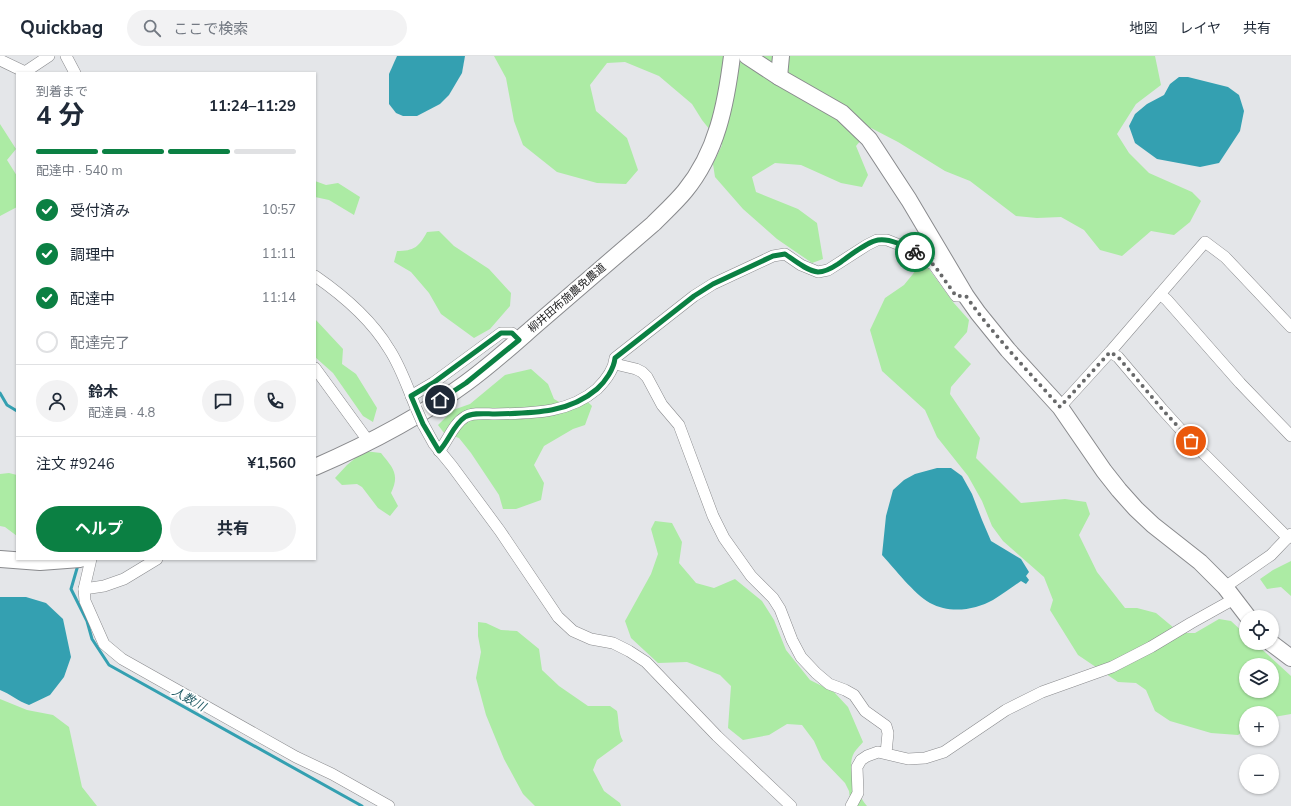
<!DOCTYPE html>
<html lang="ja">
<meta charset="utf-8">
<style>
body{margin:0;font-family:"Nunito Sans","Noto Sans JP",sans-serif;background:#f2f2f3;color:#1f2937;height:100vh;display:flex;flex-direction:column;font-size:15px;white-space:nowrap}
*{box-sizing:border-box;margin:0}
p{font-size:13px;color:#747a83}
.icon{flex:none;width:22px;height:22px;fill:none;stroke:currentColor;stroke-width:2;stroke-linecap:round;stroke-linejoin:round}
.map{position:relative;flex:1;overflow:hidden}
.drawer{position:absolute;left:16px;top:16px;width:300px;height:488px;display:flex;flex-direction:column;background:#fff;border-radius:0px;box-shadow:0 1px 3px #0004}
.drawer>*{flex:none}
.buttons{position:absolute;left:1239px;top:554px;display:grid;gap:8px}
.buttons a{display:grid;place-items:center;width:40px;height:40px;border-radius:50%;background:#fff;box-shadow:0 1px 3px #0004;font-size:20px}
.pin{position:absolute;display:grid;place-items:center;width:34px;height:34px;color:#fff;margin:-17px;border:2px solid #fff;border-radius:50%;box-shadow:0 1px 4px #0007}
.courier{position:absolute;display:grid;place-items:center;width:40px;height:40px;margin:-20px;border:3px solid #0b8043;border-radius:50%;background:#fff;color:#222;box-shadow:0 1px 5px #0007}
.overview em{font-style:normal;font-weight:700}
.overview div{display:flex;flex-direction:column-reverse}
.overview{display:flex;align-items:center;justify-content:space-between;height:68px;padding:0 20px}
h1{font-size:26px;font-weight:700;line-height:30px}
.bar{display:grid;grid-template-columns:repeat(4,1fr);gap:6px 4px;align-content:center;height:48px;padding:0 20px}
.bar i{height:5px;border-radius:3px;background:#e0e1e3}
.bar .current{background:#0b8043}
.bar p{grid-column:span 4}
.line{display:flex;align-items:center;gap:10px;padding:0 20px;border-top:1px solid #e0e1e3}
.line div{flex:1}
.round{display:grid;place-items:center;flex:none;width:42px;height:42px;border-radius:21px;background:#f2f2f3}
ol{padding:0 20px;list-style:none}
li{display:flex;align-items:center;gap:12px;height:44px}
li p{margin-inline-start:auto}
li .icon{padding:4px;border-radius:50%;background:#0b8043;color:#fff;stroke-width:4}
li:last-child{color:#747a83}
li i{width:22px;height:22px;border:2px solid #e0e1e3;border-radius:50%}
.action{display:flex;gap:8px;margin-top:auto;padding:8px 20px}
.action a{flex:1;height:46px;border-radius:24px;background:#0b8043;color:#fff;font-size:16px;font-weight:700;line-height:46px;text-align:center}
.action a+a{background:#f2f2f3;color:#1f2937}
header{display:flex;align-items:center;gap:24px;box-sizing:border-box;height:56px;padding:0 20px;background:#fff;border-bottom:1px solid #e0e1e3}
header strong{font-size:19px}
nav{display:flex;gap:22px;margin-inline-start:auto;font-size:14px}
.search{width:280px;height:36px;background:#f2f2f3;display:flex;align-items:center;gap:10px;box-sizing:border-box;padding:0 14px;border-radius:22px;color:#747a83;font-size:15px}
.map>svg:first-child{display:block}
</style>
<header>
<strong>Quickbag</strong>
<div class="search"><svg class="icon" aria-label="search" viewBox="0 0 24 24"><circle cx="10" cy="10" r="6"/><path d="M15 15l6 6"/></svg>ここで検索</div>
<nav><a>地図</a><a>レイヤ</a><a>共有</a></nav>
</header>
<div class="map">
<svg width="1291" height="750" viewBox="0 0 1291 750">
<rect width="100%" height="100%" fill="#e4e6e9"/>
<g fill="#aceba4" fill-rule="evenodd">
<path d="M494 0H1155L1161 29 1136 48 1117 78 1129 97 1149 117 1192 136 1201 145 1190 166 1174 179 1151 175 1122 200 1100 194 1084 174 1061 161 1037 162 1016 160 970 125 945 115 898 86 871 72 856 90 868 119 862 131 841 127 801 109 775 107 752 121 756 136 798 153 817 167 823 203 812 207 777 183 743 153 715 121 713 108 722 89 702 64 692 48 659 20 625 6 607 7 590 29 596 55 627 82 638 114 626 128 597 127 557 116 523 89 514 65 506 22Z"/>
<path d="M0 68 16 93 7 104 17 120V151L0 160Z"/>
<path d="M315 125 326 129 338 127 360 141 354 159 329 144 315 141Z"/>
<path d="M439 175 454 190 489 213 511 237 510 250 490 273 474 282 441 258 429 237 411 216 394 206 397 195C414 195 419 191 427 176Z"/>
<path d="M921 208 929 213 953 246 969 264 967 276 954 291 971 308 951 331 950 338 980 382 976 402 1021 447 1065 443 1086 446 1090 458 1079 479 1097 516 1125 552H1137L1156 557 1180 577H1195L1219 563 1231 565 1246 579V587H1255L1291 620V658L1274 661H1272V657H1246V673L1238 679 1211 677 1170 665 1155 655 1146 634 1136 627 1118 626 1078 599 1050 554 1053 544 1044 521 1003 485 992 470 982 445 968 420 937 381 925 354 882 315 870 274 885 242 904 229ZM1246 609H1272V635H1246Z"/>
<path d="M315 263 343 293 342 308 356 318 377 352 373 366 363 360 333 317 315 301Z"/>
<path d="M531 313 548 328 554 343 570 352 588 346 592 350 585 369 573 373 544 390 534 409 544 427 541 444 516 453H503L499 439 471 397 459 382 444 377 438 369 453 354 470 348 505 319Z"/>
<path d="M364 395 381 397C393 412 400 418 391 437L398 450 390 460 378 452 362 431 357 428 342 429 335 422 347 409Z"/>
<path d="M9 417 17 419V480L5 471 0 470V418Z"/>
<path d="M655 465 672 467 682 486 679 507 696 527 714 532 735 523 762 545 774 564 786 594 810 624 834 636 848 651 863 686C860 690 855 694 853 699 847 712 858 740 867 750H851L849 735 845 727 822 703 814 685 802 669 787 668 769 679 743 684 728 672 731 630 720 619 687 606 658 607 631 582 625 565 651 518 658 498 651 473Z"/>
<path d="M1291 505V540L1281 531 1267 533 1260 523 1273 514Z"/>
<path d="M478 566 486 567 501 574 517 575 539 593 542 614 559 630 588 650H610L617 655C619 664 618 677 623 685L597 704 593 714 604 735 620 747 621 750H535L523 738 504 703 486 659 476 622 481 596 478 580Z"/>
<path d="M0 643 27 654 53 659 69 671 82 731 97 750H0Z"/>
</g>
<g fill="#34a0b1">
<path d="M397 0H465L462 17 449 39 440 48 417 60H403L396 57 389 48V18Z"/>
<path d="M1179 21H1188L1228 31 1239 39 1244 55 1240 75 1219 107 1200 111 1157 103 1135 87 1129 70 1135 58 1147 48 1164 39 1170 28Z"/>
<path d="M937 412H951L962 420 972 438 982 464 991 485 1021 503 1029 516 1026 520 1029 524 1026 528 1021 525C1012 531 1003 538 993 544 975 554 950 558 930 547 913 537 896 514 882 499L886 460 893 434 904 424 915 418Z"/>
<path d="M0 541H26L46 547 63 563 71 601 64 621 50 639 29 649C17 645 11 638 0 634Z"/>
</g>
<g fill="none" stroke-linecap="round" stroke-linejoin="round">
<g stroke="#34a0b1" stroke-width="3">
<path d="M0 337 7 349 17 355"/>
<path d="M78 509 71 533 87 565 92 583 109 609 362 750"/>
</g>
<g stroke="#898a8d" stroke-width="12">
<g id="street">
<path d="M66 0 75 17"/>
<path d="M0 4 25 16 49 0"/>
<path d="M315 220C344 240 371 263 389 293 401 311 408 333 416 352"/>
<path d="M1160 238 1167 244 1240 327 1291 380"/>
<path d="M1110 296 1118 301 1162 353 1191 385 1288 482"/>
<path d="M615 308 636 313 642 316 647 321 662 349 679 369 713 460 724 482 751 520 773 542 780 553 792 584 801 601 816 617 829 628 845 634 854 639 865 655 886 670 888 677 886 697"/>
<path d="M315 312 369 386"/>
<path d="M411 340 433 327 501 277H512L519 284"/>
<path d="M1060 351 1110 296 1205 186 1225 201 1291 271"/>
<path d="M423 368 434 388 452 410 500 475 558 561 573 575 591 583 613 587 629 595 646 606 717 680 791 750"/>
<path d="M439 395C448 385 453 368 465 361 473 356 486 358 495 358 531 357 568 358 597 333 605 325 614 313 615 302L694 240 713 228 773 200 785 198 801 209 818 216 828 214 867 189 877 184H887L910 193 934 209 956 240H966"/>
<path d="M91 503 84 533 85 545 104 588 122 603 296 701 332 718 389 750"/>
<path d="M1225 531 1271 499 1291 478"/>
<path d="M84 533 104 530 124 523 157 503"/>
<path d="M851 750 858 737 857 711 861 704 867 700 878 696 908 703 925 702 944 696 1006 654 1042 636 1112 611 1151 591 1191 567 1234 543"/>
</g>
</g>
<g stroke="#898a8d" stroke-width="18">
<g id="secondary">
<path d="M747 0 779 21 842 57 869 83 909 144 966 240 978 257 1008 294 1060 351 1104 415 1119 434 1136 453 1153 469 1200 506 1225 531 1248 561"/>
<path d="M779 21 781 0"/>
<path d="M315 411C368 388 420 361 466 327 491 309 515 287 538 267 576 234 615 201 653 168 664 157 676 146 685 135 717 96 726 48 732 0"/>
<path d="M0 503 40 506 80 503"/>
<path d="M1271 587 1291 602"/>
</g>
</g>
<use href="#street" stroke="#fff" stroke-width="11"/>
<use href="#secondary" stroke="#fff" stroke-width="16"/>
<g stroke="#898a8d" stroke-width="12" stroke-linecap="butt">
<path id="street-bridge" d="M416 352 423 368"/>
</g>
<use href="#street-bridge" stroke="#fff" stroke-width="11"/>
</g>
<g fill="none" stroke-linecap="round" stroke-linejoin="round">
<path stroke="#68696a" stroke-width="4" stroke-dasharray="0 7.2" d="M915 196 934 209 956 240H966C994 280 1028 315 1060 351L1110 296 1118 301 1162 353 1191 385"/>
<path stroke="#0b8043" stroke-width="5" d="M440 344 466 327 519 284 512 277H501L433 327 411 340 423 368 439 395C449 385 453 369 465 361 473 356 486 358 495 358 531 357 568 358 597 333 605 326 614 313 615 302L694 240 713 228 773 200 785 198C794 204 807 215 818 216 825 216 832 212 838 208 848 201 866 186 878 184 889 182 906 190 915 196"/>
</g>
<g text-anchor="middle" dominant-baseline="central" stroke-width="4" stroke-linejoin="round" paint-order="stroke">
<g font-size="11" fill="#252526" stroke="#fff">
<text transform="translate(567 242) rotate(-41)">柳井田布施農免農道</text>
</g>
<g font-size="12" font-style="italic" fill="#245d67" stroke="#fff">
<text transform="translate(189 643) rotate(29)">人数川</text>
</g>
</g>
</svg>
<div class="buttons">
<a><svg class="icon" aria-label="locate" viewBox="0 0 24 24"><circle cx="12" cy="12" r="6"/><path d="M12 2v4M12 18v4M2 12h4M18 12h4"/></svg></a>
<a><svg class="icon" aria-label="layers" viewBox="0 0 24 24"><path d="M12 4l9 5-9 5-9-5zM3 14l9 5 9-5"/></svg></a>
<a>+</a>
<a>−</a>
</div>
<div class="pin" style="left:1191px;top:385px;background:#ea580c"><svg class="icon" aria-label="bag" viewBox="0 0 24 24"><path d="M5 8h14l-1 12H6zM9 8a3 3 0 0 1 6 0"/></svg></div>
<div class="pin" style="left:440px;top:344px;background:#1f2937"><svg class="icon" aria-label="home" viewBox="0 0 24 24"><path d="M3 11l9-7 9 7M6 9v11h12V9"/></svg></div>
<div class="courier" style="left:915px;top:196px"><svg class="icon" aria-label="bike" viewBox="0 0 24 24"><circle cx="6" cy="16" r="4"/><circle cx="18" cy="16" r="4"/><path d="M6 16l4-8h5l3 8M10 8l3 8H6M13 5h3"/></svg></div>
<section class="drawer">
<div class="overview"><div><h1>4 分</h1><p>到着まで</p></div><em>11:24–11:29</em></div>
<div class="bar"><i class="current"></i><i class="current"></i><i class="current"></i><i></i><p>配達中 · 540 m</p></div>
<ol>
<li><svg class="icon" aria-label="check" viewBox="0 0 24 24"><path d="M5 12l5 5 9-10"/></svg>受付済み<p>10:57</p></li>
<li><svg class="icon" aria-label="check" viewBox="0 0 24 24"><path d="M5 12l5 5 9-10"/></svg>調理中<p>11:11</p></li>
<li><svg class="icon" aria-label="check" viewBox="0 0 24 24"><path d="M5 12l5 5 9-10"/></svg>配達中<p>11:14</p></li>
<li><i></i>配達完了</li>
</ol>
<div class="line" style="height:72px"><a class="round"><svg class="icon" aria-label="person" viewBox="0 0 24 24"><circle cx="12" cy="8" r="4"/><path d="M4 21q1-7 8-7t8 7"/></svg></a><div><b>鈴木</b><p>配達員 · 4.8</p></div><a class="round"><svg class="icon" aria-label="chat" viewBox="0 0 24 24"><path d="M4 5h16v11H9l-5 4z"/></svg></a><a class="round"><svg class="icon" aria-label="phone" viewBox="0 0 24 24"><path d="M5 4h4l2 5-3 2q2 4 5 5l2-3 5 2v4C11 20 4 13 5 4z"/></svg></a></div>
<div class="line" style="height:52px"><div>注文 #9246</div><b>¥1,560</b></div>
<div class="action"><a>ヘルプ</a><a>共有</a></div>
</section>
</div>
